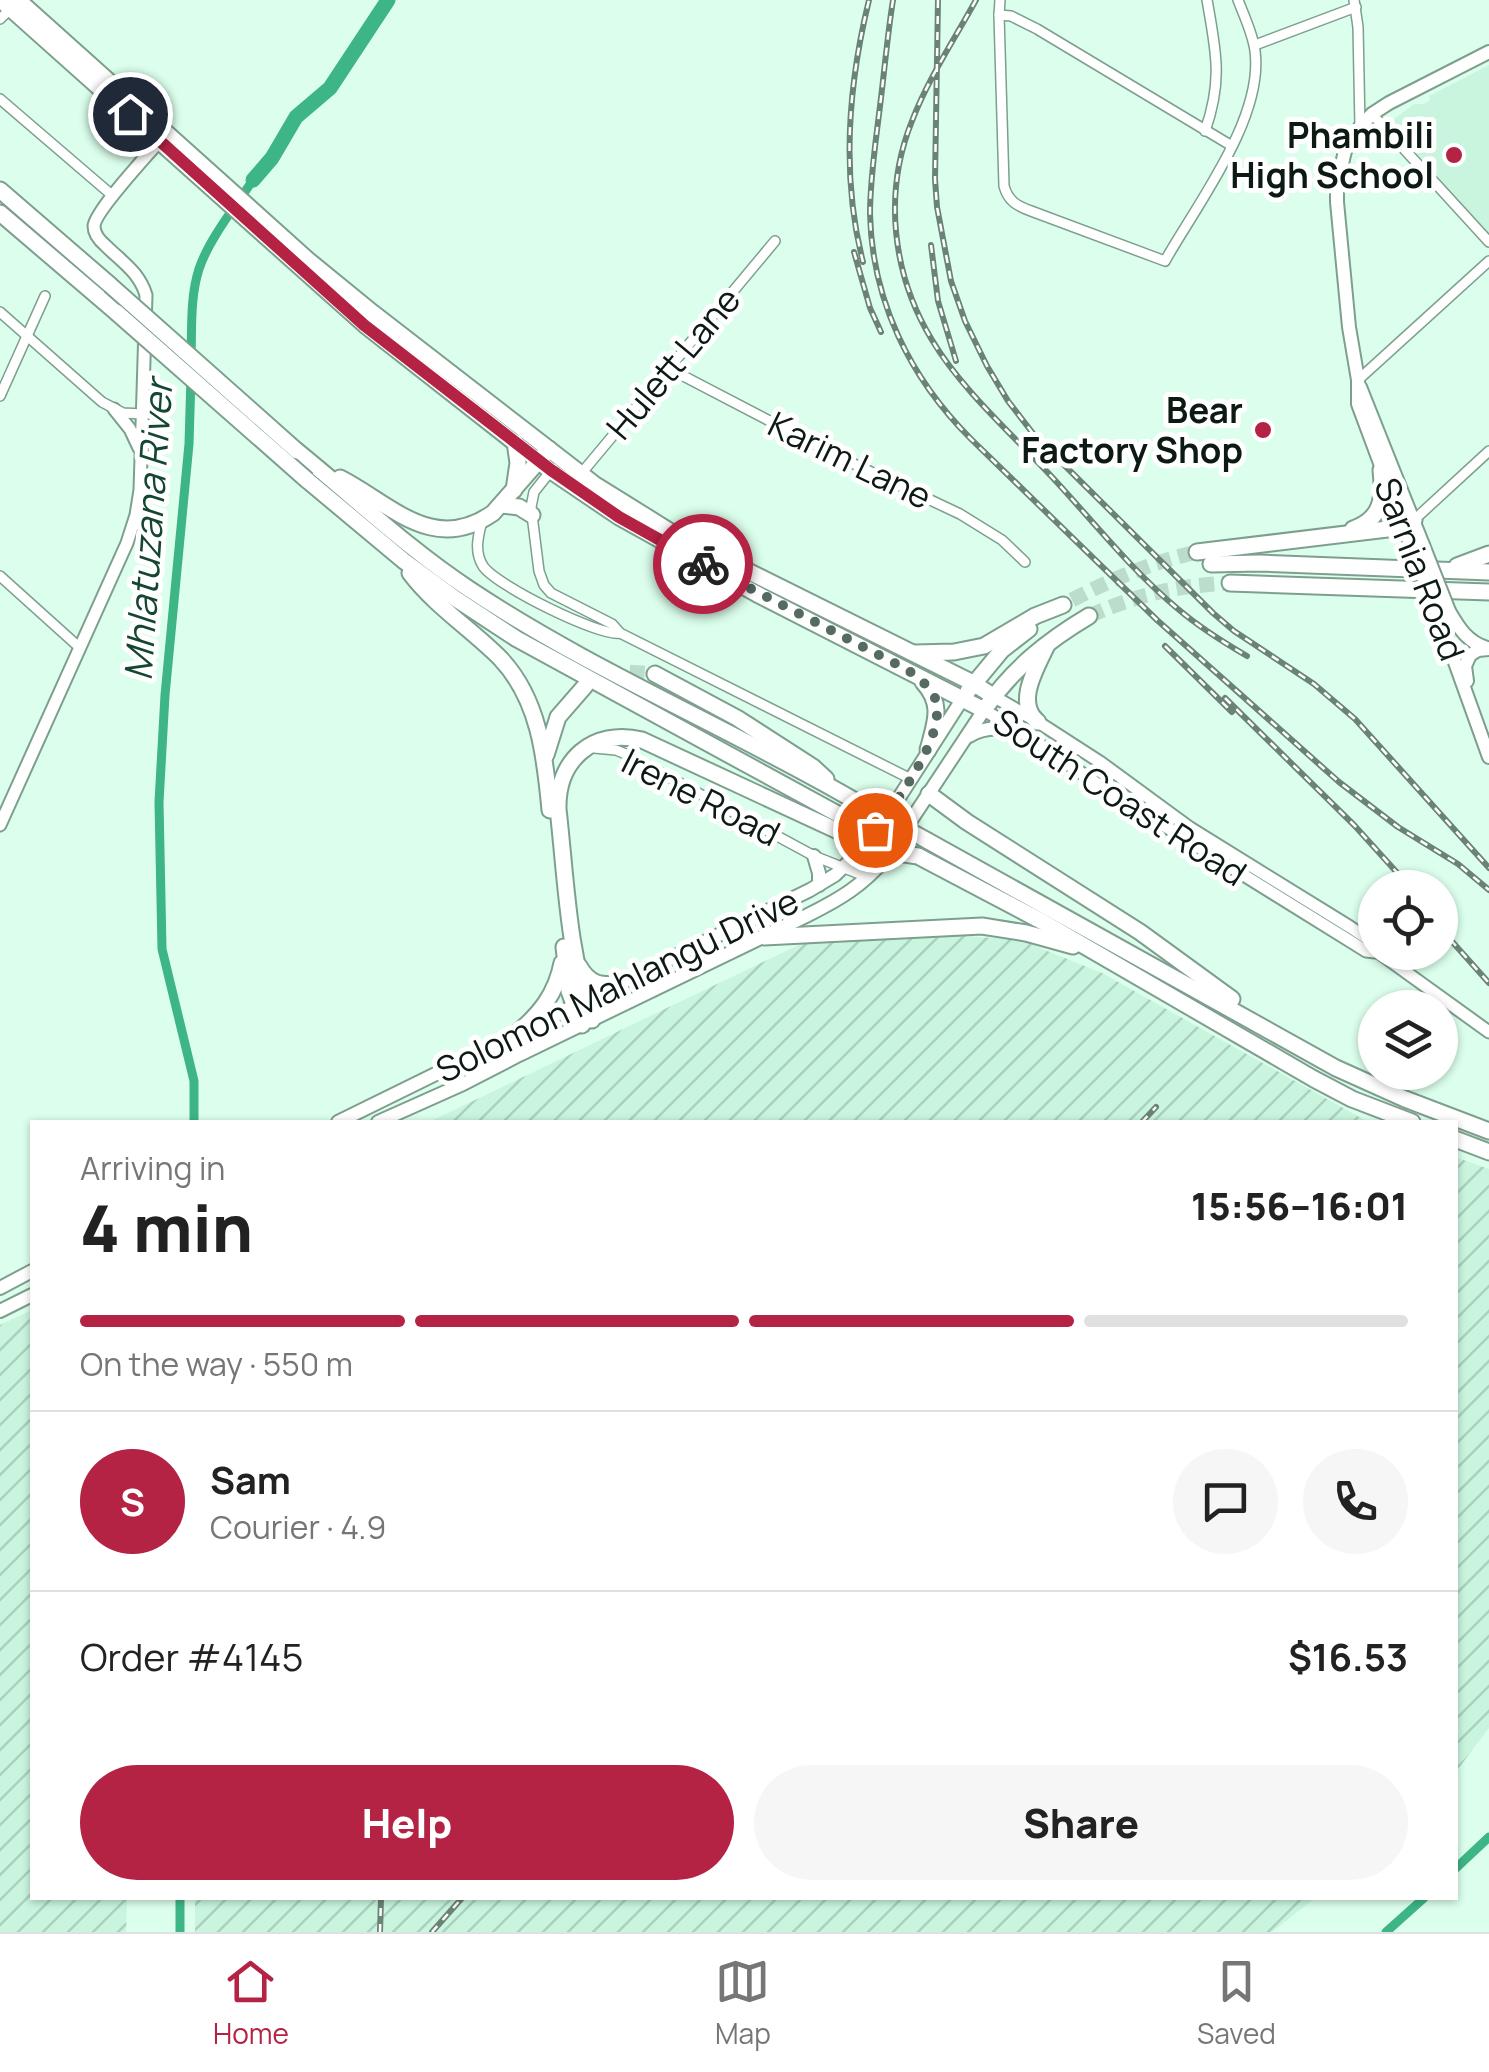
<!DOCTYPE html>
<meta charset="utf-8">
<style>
body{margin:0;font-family:Manrope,sans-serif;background:#f6f6f6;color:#222;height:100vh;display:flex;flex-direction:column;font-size:38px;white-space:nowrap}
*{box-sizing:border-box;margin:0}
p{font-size:32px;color:#767676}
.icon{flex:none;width:55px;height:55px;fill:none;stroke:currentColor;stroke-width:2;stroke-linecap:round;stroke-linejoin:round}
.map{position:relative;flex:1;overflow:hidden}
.side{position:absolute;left:30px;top:1120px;width:1428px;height:780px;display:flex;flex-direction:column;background:#fff;border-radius:0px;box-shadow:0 2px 8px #0004}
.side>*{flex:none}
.controls{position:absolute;left:1358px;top:870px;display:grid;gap:20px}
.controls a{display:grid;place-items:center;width:100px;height:100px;border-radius:50%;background:#fff;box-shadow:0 2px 8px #0004;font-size:50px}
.pin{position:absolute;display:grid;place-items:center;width:85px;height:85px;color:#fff;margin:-42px;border:5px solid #fff;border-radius:50%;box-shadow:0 2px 10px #0007}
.courier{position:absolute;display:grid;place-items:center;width:100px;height:100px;margin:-50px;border:8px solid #b42244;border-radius:50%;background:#fff;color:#222;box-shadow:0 2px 12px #0007}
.head em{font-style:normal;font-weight:800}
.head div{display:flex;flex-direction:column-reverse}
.head{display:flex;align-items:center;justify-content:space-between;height:170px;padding:0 50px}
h1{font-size:65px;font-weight:800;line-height:75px}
.bar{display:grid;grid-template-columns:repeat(4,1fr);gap:15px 10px;align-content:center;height:120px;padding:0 50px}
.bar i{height:12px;border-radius:8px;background:#e0e0e0}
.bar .active{background:#b42244}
.bar p{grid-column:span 4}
.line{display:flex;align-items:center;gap:25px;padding:0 50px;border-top:2px solid #e0e0e0}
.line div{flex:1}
.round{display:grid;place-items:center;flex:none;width:105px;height:105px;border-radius:52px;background:#f6f6f6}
.cta{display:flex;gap:20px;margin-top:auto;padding:20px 50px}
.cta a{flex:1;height:115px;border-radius:60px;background:#b42244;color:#fff;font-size:40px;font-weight:800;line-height:115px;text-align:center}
.cta a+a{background:#f6f6f6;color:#222}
.dock{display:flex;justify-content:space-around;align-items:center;height:140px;border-top:2px solid #e0e0e0;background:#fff;font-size:28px;color:#767676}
.dock a{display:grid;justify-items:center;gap:5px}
.dock .active{color:#b42244}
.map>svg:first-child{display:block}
</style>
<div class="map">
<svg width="1489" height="1932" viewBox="0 0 1489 1932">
<defs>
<pattern id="industrial-furrows" width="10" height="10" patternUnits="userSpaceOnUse" patternTransform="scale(2.5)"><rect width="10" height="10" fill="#c9f5de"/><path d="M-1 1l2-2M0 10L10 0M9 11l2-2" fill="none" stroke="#abd1be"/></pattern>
</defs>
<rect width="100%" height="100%" fill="#dbffec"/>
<path fill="#c9f5de" d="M1489 65V236L1390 122 1414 104H1424L1430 100 1429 96Z"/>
<g fill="url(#industrial-furrows)">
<path d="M836 927 1020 940 1102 973 1368 1122H429Z"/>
<path d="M1455 1157 1489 1169V1728L1455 1773Z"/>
<path d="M32 1310V1898H127L126 1932H0V1325Z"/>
<path d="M195 1898H1315L1272 1932H195Z"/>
</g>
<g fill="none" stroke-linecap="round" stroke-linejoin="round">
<g stroke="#3db585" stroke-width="9">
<path d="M191 357C192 328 190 297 199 269 209 239 235 207 253 180"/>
<path d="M191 377 189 444 165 695 159 802 162 949 194 1081V1122"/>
<path d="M1455 1869 1489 1837"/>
<path d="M180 1932V1898"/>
<path d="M1386 1932 1424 1898"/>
</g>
<path stroke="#3db585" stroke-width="15" d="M253 180 272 158 296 117 330 88 388 0"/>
<g stroke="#bcddcc" stroke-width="15" stroke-dasharray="15 8" stroke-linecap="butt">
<path d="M1072 600C1112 579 1153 562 1197 552"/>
<path d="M1089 616C1139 594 1176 586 1230 583"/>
</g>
<path stroke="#bcddcc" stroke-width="15" stroke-dasharray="15 8" stroke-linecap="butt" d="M607 676 627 672 655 674"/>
<g stroke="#7e9f8e" stroke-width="12">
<g id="minor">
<path d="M1000 0 999 15 1004 186C1008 201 1017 206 1031 211L1165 261C1197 204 1264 118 1255 51 1253 34 1244 16 1238 0"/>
<path d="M1354 0 1358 27 1360 127"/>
<path d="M999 15 1011 16 1037 29 1232 146"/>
<path d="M0 19 11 8"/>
<path d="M1255 45 1356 7"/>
<path d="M0 99 113 196"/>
<path d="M1372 114 1489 242"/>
<path d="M1205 131C1223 80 1216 51 1207 0"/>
<path d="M0 312 102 402 123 413 143 414"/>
<path d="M668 368 833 454 960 514 1002 540 1025 562"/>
<path d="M1358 380 1489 261"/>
<path d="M0 396 45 296"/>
<path d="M553 468 534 492 531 507 539 571 544 585 551 593 612 624 620 633 911 779"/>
<path d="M580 475 775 241"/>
<path d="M1414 520 1489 451"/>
<path d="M482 521C478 536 474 552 483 566 495 585 600 637 620 633"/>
<path d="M0 576 80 648"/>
<path d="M594 748 616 750 628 755 814 856 867 877"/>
</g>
</g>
<g stroke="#7e9f8e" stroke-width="15">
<g id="tertiary">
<path d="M114 409 130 429 139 448"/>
<path d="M993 696 1038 722 1100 762 1190 828 1350 927 1368 939 1375 947"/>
<path d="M984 710 1024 734 1102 787 1366 951 1375 952"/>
<path d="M0 825 127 543 136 515 140 490 146 295C139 272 122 262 106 246 100 241 94 234 94 226 95 211 150 152 163 137"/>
<path d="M1378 952 1489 1032"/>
</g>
</g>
<g stroke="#7e9f8e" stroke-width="16">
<g id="secondary">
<path d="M1360 387 1423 545"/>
<path d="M1412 549 1358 404V380L1349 327 1337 202V185L1345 151 1360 127 1372 114 1389 103 1489 52"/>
<path d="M1449 611C1459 628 1467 642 1487 648"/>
<path d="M1438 615 1489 757"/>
<path d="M1467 681 1465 666 1470 655 1478 650 1489 649"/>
<path d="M969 736C988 725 1005 728 1024 734"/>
<path d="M814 856 819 873V885"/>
<path d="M338 1122 810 890 835 875 858 853 893 807 963 698"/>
<path d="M378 1122 463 1084 519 1055 808 915C840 899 862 886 886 858L984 710"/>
<path d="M0 1288 32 1271"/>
<path d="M0 1311 32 1295"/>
</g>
</g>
<g stroke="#7e9f8e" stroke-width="19">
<g id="trunk">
<path d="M1 0 365 325 551 471 619 517 673 547 757 594 984 710C1012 669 1047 641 1089 616"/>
<path d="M18 0 308 260 373 313 594 484 679 537 973 683 993 696"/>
<path d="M1353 529C1382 519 1384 498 1381 470"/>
<path d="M1197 552 1404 527 1414 520"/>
<path d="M1211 564 1260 563 1489 572"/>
<path d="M1457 566 1489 554"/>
<path d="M1230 583 1489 592"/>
<path d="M915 653 954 652 984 646 1035 616 1063 605"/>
<path d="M923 682C944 705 935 723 928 750"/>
<path d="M968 691 1002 650 1029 629"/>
<path d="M1038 722C1014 703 1037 667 1047 645"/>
</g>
</g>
<g stroke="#7e9f8e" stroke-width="19">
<g id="motorway">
<path d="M0 190 110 285"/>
<path d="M0 213 116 312"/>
<path d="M297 451C354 497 407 548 469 589 592 671 730 728 857 802"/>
<path d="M340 478C391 504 433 555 493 513L549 449"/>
<path d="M307 480 404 561 456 599 517 639 845 818"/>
<path d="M514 490 518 463 515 442"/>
<path d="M502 505 519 507 532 515"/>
<path d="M410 573C435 606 471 629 500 658 539 699 545 756 550 810"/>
<path d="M655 674 737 718 813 767 826 779"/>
<path d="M546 755 558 717 585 686"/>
<path d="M929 794 967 822 1140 932 1232 999"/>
<path d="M928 841 1336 1068 1405 1099 1489 1131"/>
<path d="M918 856 1043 922 1314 1079 1352 1099 1412 1122"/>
<path d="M764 937 982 926 1026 933 1073 946"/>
<path d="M564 947 569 991 582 1025"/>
<path d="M579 966C589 984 600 986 620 984"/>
<path d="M592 1020C568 954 566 879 558 809 557 760 593 728 642 740L838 831"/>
<path d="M516 1034C540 1014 556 994 562 963"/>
<path d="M1455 1139 1489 1152"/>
</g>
</g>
<use href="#minor" stroke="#fff" stroke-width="9"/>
<use href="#tertiary" stroke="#fff" stroke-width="11"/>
<use href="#secondary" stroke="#fff" stroke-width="12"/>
<use href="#trunk" stroke="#fff" stroke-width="15"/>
<use href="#motorway" stroke="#fff" stroke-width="15"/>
<g stroke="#6b8377" stroke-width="6">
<g id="rail">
<path d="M893 0C887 38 884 76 879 114 875 147 870 181 870 214 872 301 910 378 971 439L1157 620 1339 782 1398 827 1458 864 1489 890"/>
<path d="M938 0 935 179 937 207 951 281 965 321 987 366 1008 401 1035 436 1213 613 1234 631 1314 684 1355 719 1489 868"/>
<path d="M976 0C954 40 928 79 912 121 883 193 892 274 932 340 961 389 1013 435 1052 477 1093 521 1132 571 1178 609 1199 627 1223 642 1247 656"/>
<path d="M931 245 938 301 956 361"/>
<path d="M854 252 870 308 881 332"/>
<path d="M863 262C841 176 848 86 869 0"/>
<path d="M1165 646 1232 712"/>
<path d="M1225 698 1354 825 1411 888"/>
<path d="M1440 928 1489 983"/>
<path d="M1142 1122 1156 1107"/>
<path d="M380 1932 381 1898"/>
<path d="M432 1932 462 1898"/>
</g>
</g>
<use href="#rail" stroke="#fff" stroke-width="2.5" stroke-dasharray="8" stroke-linecap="butt"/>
<g stroke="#7e9f8e" stroke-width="16" stroke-linecap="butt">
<g id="secondary-bridge">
<path d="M1423 545 1449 611"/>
<path d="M1412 549 1438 615"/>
</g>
</g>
<g stroke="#7e9f8e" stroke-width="19" stroke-linecap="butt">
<g id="motorway-bridge">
<path d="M110 285 297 451"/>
<path d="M116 312 307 480"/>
<path d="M857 802 928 841"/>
<path d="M845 818 905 850"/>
<path d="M838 831 884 851 918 856"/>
</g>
</g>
<use href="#secondary-bridge" stroke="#fff" stroke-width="12"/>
<use href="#motorway-bridge" stroke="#fff" stroke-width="15"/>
</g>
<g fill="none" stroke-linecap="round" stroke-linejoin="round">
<path stroke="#556a60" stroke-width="10" stroke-dasharray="0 18" d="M703 564 908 670C918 678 930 686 935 698 948 735 896 802 875 830"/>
<path stroke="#b42244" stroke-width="12" d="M130 114 364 325 551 470 619 517 703 564"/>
</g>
<g fill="#b42244" stroke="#fff" stroke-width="4">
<circle cx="1454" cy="155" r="10"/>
<circle cx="1263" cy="430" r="10"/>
</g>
<g text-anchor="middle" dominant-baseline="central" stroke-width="10" stroke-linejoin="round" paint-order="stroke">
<g font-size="35" font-weight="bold" fill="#0d1a14" stroke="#fff" text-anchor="end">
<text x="1434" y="135">Phambili<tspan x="1434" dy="40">High School</tspan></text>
<text x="1243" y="410">Bear<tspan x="1243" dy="40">Factory Shop</tspan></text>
</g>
<g font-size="35" fill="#0d1a14" stroke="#fff">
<text transform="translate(673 363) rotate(-50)">Hulett Lane</text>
<text transform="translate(850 460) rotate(26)">Karim Lane</text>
<text transform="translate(1420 569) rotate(69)">Sarnia Road</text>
<text transform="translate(701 797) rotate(27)">Irene Road</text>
<text transform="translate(1120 797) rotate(33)">South Coast Road</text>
<text transform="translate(617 985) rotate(-26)">Solomon Mahlangu Drive</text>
</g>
<g font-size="38" font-style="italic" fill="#154632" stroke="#fff">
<text transform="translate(147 530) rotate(-86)">Mhlatuzana River</text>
</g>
</g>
</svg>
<div class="controls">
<a><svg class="icon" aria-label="locate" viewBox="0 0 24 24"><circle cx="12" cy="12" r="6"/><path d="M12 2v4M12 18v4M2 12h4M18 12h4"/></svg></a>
<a><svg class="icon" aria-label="layers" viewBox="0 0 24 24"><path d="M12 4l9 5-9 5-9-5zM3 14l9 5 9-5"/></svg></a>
</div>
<div class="pin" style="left:875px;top:830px;background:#ea580c"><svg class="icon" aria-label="bag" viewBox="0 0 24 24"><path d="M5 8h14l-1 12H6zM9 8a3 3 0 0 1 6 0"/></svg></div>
<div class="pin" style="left:130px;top:114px;background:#1f2937"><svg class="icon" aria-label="home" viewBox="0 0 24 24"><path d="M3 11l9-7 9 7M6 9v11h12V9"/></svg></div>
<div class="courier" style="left:703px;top:564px"><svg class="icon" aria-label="bike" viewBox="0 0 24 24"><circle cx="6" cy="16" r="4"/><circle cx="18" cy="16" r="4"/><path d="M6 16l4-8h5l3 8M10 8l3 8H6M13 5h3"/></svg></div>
<section class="side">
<div class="head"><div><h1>4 min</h1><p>Arriving in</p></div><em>15:56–16:01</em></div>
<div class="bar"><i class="active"></i><i class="active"></i><i class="active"></i><i></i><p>On the way · 550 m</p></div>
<div class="line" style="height:180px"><b class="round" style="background:#b42244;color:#fff">S</b><div><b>Sam</b><p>Courier · 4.9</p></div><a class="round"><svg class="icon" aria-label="chat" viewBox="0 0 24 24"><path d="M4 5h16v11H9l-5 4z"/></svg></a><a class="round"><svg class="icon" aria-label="phone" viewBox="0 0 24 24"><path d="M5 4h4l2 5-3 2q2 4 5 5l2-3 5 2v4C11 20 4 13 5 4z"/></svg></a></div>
<div class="line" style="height:130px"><div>Order #4145</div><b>$16.53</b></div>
<div class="cta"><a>Help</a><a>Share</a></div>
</section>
</div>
<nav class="dock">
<a class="active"><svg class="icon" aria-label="home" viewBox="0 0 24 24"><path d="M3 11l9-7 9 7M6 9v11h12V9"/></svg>Home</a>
<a><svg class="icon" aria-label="map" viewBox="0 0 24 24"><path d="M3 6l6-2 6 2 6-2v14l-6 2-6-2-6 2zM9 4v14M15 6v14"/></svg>Map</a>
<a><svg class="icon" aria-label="saved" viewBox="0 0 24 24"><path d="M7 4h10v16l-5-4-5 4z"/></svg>Saved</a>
</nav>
